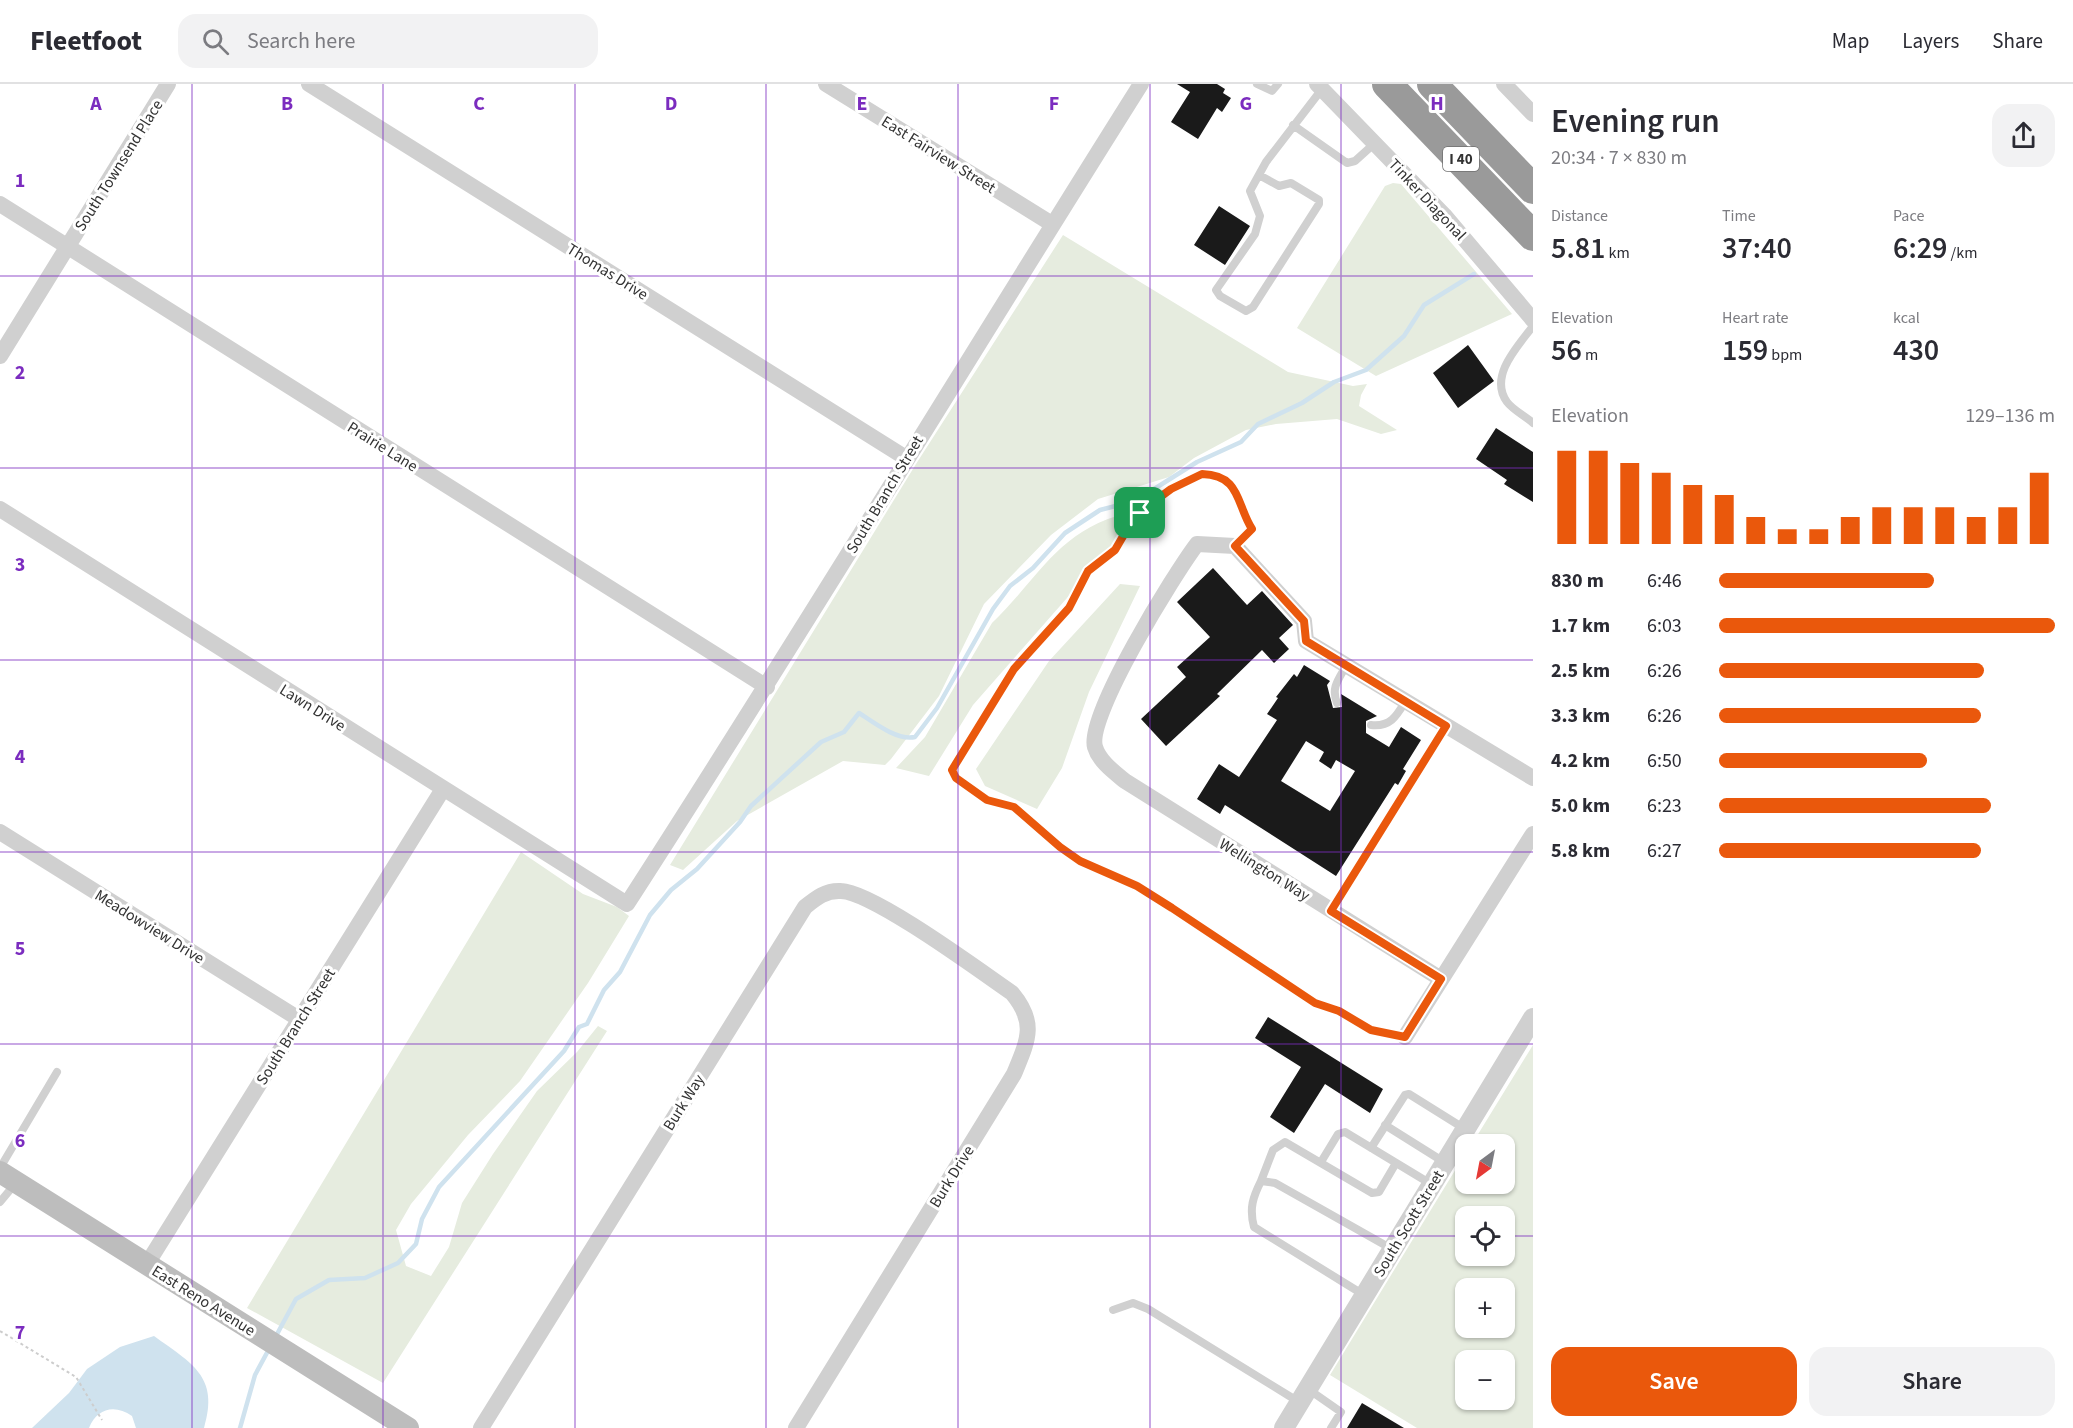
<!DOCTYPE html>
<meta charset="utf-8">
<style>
body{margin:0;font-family:"Source Sans 3",sans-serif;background:#f2f2f3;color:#2b2b33;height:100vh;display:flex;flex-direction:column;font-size:22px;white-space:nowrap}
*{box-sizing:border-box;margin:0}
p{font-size:20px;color:#7c7c81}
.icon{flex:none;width:33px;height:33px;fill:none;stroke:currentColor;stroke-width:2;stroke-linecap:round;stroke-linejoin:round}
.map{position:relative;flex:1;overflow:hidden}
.sheet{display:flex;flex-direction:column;background:#fff;width:540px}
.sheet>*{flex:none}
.needle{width:39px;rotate:212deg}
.tools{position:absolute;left:1455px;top:1050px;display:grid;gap:12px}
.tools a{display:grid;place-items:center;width:60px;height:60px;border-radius:12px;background:#fff;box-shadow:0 2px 4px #0004;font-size:30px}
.pin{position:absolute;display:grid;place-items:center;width:51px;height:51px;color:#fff;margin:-26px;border-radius:12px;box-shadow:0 3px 9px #0006}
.round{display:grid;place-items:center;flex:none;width:63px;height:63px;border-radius:18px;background:#f2f2f3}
.head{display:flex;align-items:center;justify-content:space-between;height:102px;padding:0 18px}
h1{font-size:33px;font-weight:600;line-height:45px}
.metrics{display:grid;grid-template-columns:repeat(3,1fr);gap:9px;height:102px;padding:6px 18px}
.metrics div{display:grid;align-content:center}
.metrics b{font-size:30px;font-weight:600}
.metrics small{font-size:16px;font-weight:400}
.metrics p{font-size:16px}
.chart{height:168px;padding:12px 18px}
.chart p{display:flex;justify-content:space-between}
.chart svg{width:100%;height:108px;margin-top:6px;stroke:#ea580c;stroke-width:6}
.action{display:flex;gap:12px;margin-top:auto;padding:12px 18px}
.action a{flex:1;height:69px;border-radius:18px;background:#ea580c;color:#fff;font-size:24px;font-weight:600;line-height:69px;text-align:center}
.action a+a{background:#f2f2f3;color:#2b2b33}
ul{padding:0 18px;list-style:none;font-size:20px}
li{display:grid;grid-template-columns:96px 72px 1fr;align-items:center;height:45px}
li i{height:15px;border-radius:8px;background:#ea580c}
header{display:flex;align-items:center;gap:36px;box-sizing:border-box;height:84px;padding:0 30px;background:#fff;border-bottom:2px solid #e1e1e2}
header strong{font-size:28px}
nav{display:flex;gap:33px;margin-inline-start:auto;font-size:21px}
.search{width:420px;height:54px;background:#f2f2f3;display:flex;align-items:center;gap:15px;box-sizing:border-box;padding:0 21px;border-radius:18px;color:#7c7c81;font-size:22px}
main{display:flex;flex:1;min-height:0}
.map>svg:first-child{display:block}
</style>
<header>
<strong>Fleetfoot</strong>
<div class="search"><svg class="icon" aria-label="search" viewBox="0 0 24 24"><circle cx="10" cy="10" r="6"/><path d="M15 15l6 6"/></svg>Search here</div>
<nav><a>Map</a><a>Layers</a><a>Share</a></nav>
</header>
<main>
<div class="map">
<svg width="1533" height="1344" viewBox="0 0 1533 1344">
<rect width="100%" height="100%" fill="#fff"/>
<!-- green -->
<path fill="#e6ecdf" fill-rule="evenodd" d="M1393,99L1401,100L1512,230L1376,292L1297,244L1385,102Z
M1063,151L1288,288L1353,302L1367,300L1361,311L1359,322L1397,346L1381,350L1337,335L1276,340L1246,346L1194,374L1169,393L1098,415L1051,451L984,520L939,612L891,675L885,681L843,677L737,737L683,786L670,781L916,380Z
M1127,429L1125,448L973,621L929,692L896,684L925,653L992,539C1040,493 1057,447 1127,429Z
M1120,500L1140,502L1089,608L1062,684L1037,725L985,702L976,685L1049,577Z
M521,768L583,810L617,823L629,832L588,899L520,997L468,1051L411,1120L396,1146L406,1182L431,1192L449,1163L462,1119L493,1070L537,1007L577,968L598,942L607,947L383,1299L247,1224Z
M1533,961V1344H1417L1330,1291L1465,1070L1466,1100H1504V1060H1472ZM1466,1132H1504V1172H1466ZM1466,1204H1504V1244H1466ZM1466,1276H1504V1316H1466Z"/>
<!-- water -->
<path fill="#cfe2ee" d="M154,1252C191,1279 220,1292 204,1344H136L132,1332C115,1320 97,1324 89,1344H32L69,1309L87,1285L120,1263Z"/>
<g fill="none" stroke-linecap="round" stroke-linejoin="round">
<!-- stream -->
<path stroke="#cfe2ee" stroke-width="4.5" d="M276,1252L296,1215L329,1196L365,1194L398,1179L416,1160L422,1135L439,1103L564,967L579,943L587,940L604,906L620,888L650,831L671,806L697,785L740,738L751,722L821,658L844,648L859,629C873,638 897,657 915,653L937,624L993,525L1010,502L1033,484L1065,449L1100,426L1135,417L1197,378L1241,358L1258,340L1302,319L1334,298L1366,286L1404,252L1424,221L1474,190
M240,1344L255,1291L269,1265"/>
</g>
<!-- building -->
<path fill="#1a1a1a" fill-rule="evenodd" d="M1177,0H1217L1225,5L1223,9L1231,14L1222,28L1217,24L1198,55L1171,38L1190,8Z
M1219,122L1250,142L1225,181L1194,161Z
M1468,261L1494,297L1458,324L1433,289Z
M1496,344L1533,368V418L1504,400L1507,396L1476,375Z
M1213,484L1247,521L1262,507L1293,541L1279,554L1289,565L1274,579L1262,566L1217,610L1220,612L1166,662L1141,635L1186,593L1177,583L1210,553L1177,518Z
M1304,581L1330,597L1327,601L1333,624L1342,623L1341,610L1377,632L1366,637V649L1389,663L1401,643L1421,656L1403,685L1406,687L1398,701L1395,699L1336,792L1225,721L1220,730L1197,715L1219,680L1239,693L1277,636L1267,630L1278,614L1276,613L1294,590L1297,593ZM1306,657L1324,668L1319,677L1331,685L1336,676L1355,687L1330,727L1281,697Z
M1268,933L1383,1005L1370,1029L1325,1000L1294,1049L1270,1033L1301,983L1255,954Z
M1362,1319L1404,1344H1347Z"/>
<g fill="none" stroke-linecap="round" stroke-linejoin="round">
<!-- path -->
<path stroke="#cdcdcd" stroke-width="2" stroke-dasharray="3 3" stroke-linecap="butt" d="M1245,452L1252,445L1242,420L1230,400L1217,390H1202L1188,396L1148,422L1129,442L1115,466L1088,487L1069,524L1014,585L953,686L956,694L987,716L1014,723L1060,763L1080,777L1137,802L1172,824L1315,919L1339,927L1371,946L1391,949
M0,1247L76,1293L102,1336"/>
<!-- service -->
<path stroke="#d0d0d0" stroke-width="8" d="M1257,0L1272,7L1278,0
M1293,41L1347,79L1355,77L1375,59
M1259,91L1279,102L1291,99L1319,116V120L1253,223L1246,227L1220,212L1216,206L1255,150L1260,132L1250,107L1266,78L1322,5
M1533,242C1519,261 1488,292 1507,318C1513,326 1525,332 1533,339
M1337,619C1331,604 1338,596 1346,582
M1371,641C1390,643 1396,633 1405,618
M1331,827L1446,642
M1385,1041L1444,1078
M1371,1064L1405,1011L1409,1010L1465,1045
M1321,1078L1338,1050L1345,1048L1431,1100
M0,1084L57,988
M1261,1097L1273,1066L1285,1058L1372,1109L1379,1108L1396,1079
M0,1118L15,1100
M1364,1211L1254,1143C1249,1124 1253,1113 1261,1097L1275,1099L1392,1165
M1113,1226L1133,1219L1148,1225L1299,1318
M1308,1305L1341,1328L1331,1344"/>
<!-- minor -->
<path stroke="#d0d0d0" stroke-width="16" d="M309,0L906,374
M826,0L1052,140
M1317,0L1444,131L1533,236
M1504,0L1533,30
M0,120L767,603
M0,272L168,0
M0,425L627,820C802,549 969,273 1141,0
M0,748L299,935
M1441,895L1125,697C1114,688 1099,677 1095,663C1086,632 1175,489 1197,460L1235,462L1304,537L1306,557L1533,694
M1405,953L1533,750
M147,1180L443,705
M481,1344L805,823C816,814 826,806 841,807C873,808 980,887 1012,909C1037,939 1028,956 1014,990L796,1344"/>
<!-- tertiary -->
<path stroke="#d0d0d0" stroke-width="20" d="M1284,1344L1533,934"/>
<!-- secondary -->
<path stroke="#bdbdbd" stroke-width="22" d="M0,1088L408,1344"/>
<!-- motorway -->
<path stroke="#9a9a9a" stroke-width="30" d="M1387,0L1533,152
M1432,0L1533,105"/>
</g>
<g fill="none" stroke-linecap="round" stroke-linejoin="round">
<!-- route casing -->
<g stroke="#fff" stroke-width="12">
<path id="route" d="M1202,390C1241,391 1236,420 1252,445L1235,462L1304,537L1306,557L1446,642L1331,827L1441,895L1405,953L1371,946L1339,927L1315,919L1172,824L1137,802L1080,777L1060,763L1014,723L987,716L956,694L952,686L1014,585L1069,524L1088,487L1115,466L1129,442L1148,422L1171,405Z"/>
</g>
<!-- route -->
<use href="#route" stroke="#ea580c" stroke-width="8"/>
</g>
<!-- grid -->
<path fill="none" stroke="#7b2cbf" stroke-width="1.5" stroke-opacity="0.55" d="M192,0V1344M383,0V1344M575,0V1344M766,0V1344M958,0V1344M1150,0V1344M1341,0V1344M0,192H1533M0,384H1533M0,576H1533M0,768H1533M0,960H1533M0,1152H1466M1504,1152H1533"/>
<g text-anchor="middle" stroke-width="6" stroke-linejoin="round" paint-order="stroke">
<!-- shield labels -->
<rect fill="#fff" stroke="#707070" stroke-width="1.5" x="1443" y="63" width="36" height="24" rx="4.5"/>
<g font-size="15" font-weight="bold" fill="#333">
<text x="1461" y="80">I 40</text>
</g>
<!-- street labels -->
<g font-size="16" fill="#333" stroke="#fff">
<text transform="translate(939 70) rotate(32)" y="6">East Fairview Street</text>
<text transform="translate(118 81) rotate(-58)" y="6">South Townsend Place</text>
<text transform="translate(1428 115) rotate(47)" y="6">Tinker Diagonal</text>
<text transform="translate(608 187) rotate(32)" y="6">Thomas Drive</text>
<text transform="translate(383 362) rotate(32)" y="6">Prairie Lane</text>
<text transform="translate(884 410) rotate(-59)" y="6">South Branch Street</text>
<text transform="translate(313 623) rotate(32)" y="6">Lawn Drive</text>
<text transform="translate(1265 785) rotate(32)" y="6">Wellington Way</text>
<text transform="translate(150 842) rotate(32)" y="6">Meadowview Drive</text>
<text transform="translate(295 942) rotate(-58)" y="6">South Branch Street</text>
<text transform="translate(683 1018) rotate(-58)" y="6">Burk Way</text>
<text transform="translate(951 1092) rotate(-58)" y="6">Burk Drive</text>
<text transform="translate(1408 1139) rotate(-59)" y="6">South Scott Street</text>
<text transform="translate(204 1216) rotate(32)" y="6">East Reno Avenue</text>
</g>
</g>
<g font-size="20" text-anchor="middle" font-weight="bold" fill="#7b2cbf" stroke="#fff" stroke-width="6" stroke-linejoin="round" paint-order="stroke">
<text x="96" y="26">A</text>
<text x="287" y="26">B</text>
<text x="479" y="26">C</text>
<text x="671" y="26">D</text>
<text x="862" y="26">E</text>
<text x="1054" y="26">F</text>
<text x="1246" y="26">G</text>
<text x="1437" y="26">H</text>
<text x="20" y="103">1</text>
<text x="20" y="295">2</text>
<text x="20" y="487">3</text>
<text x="20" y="679">4</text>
<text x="20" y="871">5</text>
<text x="20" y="1063">6</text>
<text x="20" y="1255">7</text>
</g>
</svg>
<div class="tools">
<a><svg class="needle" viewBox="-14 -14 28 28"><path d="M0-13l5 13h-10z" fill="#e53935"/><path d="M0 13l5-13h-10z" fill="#7c7c81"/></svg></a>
<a><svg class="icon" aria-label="locate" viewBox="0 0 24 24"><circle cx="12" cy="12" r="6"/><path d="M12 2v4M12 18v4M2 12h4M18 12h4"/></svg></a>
<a>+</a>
<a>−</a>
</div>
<div class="pin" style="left:1140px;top:429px;background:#1e9e55"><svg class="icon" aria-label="arrive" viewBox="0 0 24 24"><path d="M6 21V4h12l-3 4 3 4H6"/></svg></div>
</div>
<section class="sheet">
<div class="head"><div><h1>Evening run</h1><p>20:34 · 7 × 830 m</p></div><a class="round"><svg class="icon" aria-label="share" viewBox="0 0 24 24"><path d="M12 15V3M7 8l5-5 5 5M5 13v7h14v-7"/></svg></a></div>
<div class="metrics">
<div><p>Distance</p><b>5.81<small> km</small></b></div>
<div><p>Time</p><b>37:40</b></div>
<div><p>Pace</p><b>6:29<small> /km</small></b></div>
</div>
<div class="metrics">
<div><p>Elevation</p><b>56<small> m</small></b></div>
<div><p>Heart rate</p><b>159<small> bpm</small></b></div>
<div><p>kcal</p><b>430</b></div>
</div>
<div class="chart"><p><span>Elevation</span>129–136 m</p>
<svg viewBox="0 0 160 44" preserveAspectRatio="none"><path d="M5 44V6M15 44V6M25 44V11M35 44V15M45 44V20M55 44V24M65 44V33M75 44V38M85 44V38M95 44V33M105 44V29M115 44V29M125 44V29M135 44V33M145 44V29M155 44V15"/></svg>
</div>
<ul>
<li><b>830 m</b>6:46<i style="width:64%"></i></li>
<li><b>1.7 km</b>6:03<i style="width:100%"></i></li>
<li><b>2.5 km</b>6:26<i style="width:79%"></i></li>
<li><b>3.3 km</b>6:26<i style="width:78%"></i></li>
<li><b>4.2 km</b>6:50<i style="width:62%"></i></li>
<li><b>5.0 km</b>6:23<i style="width:81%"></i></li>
<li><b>5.8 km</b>6:27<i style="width:78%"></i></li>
</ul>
<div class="action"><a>Save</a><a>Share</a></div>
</section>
</main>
